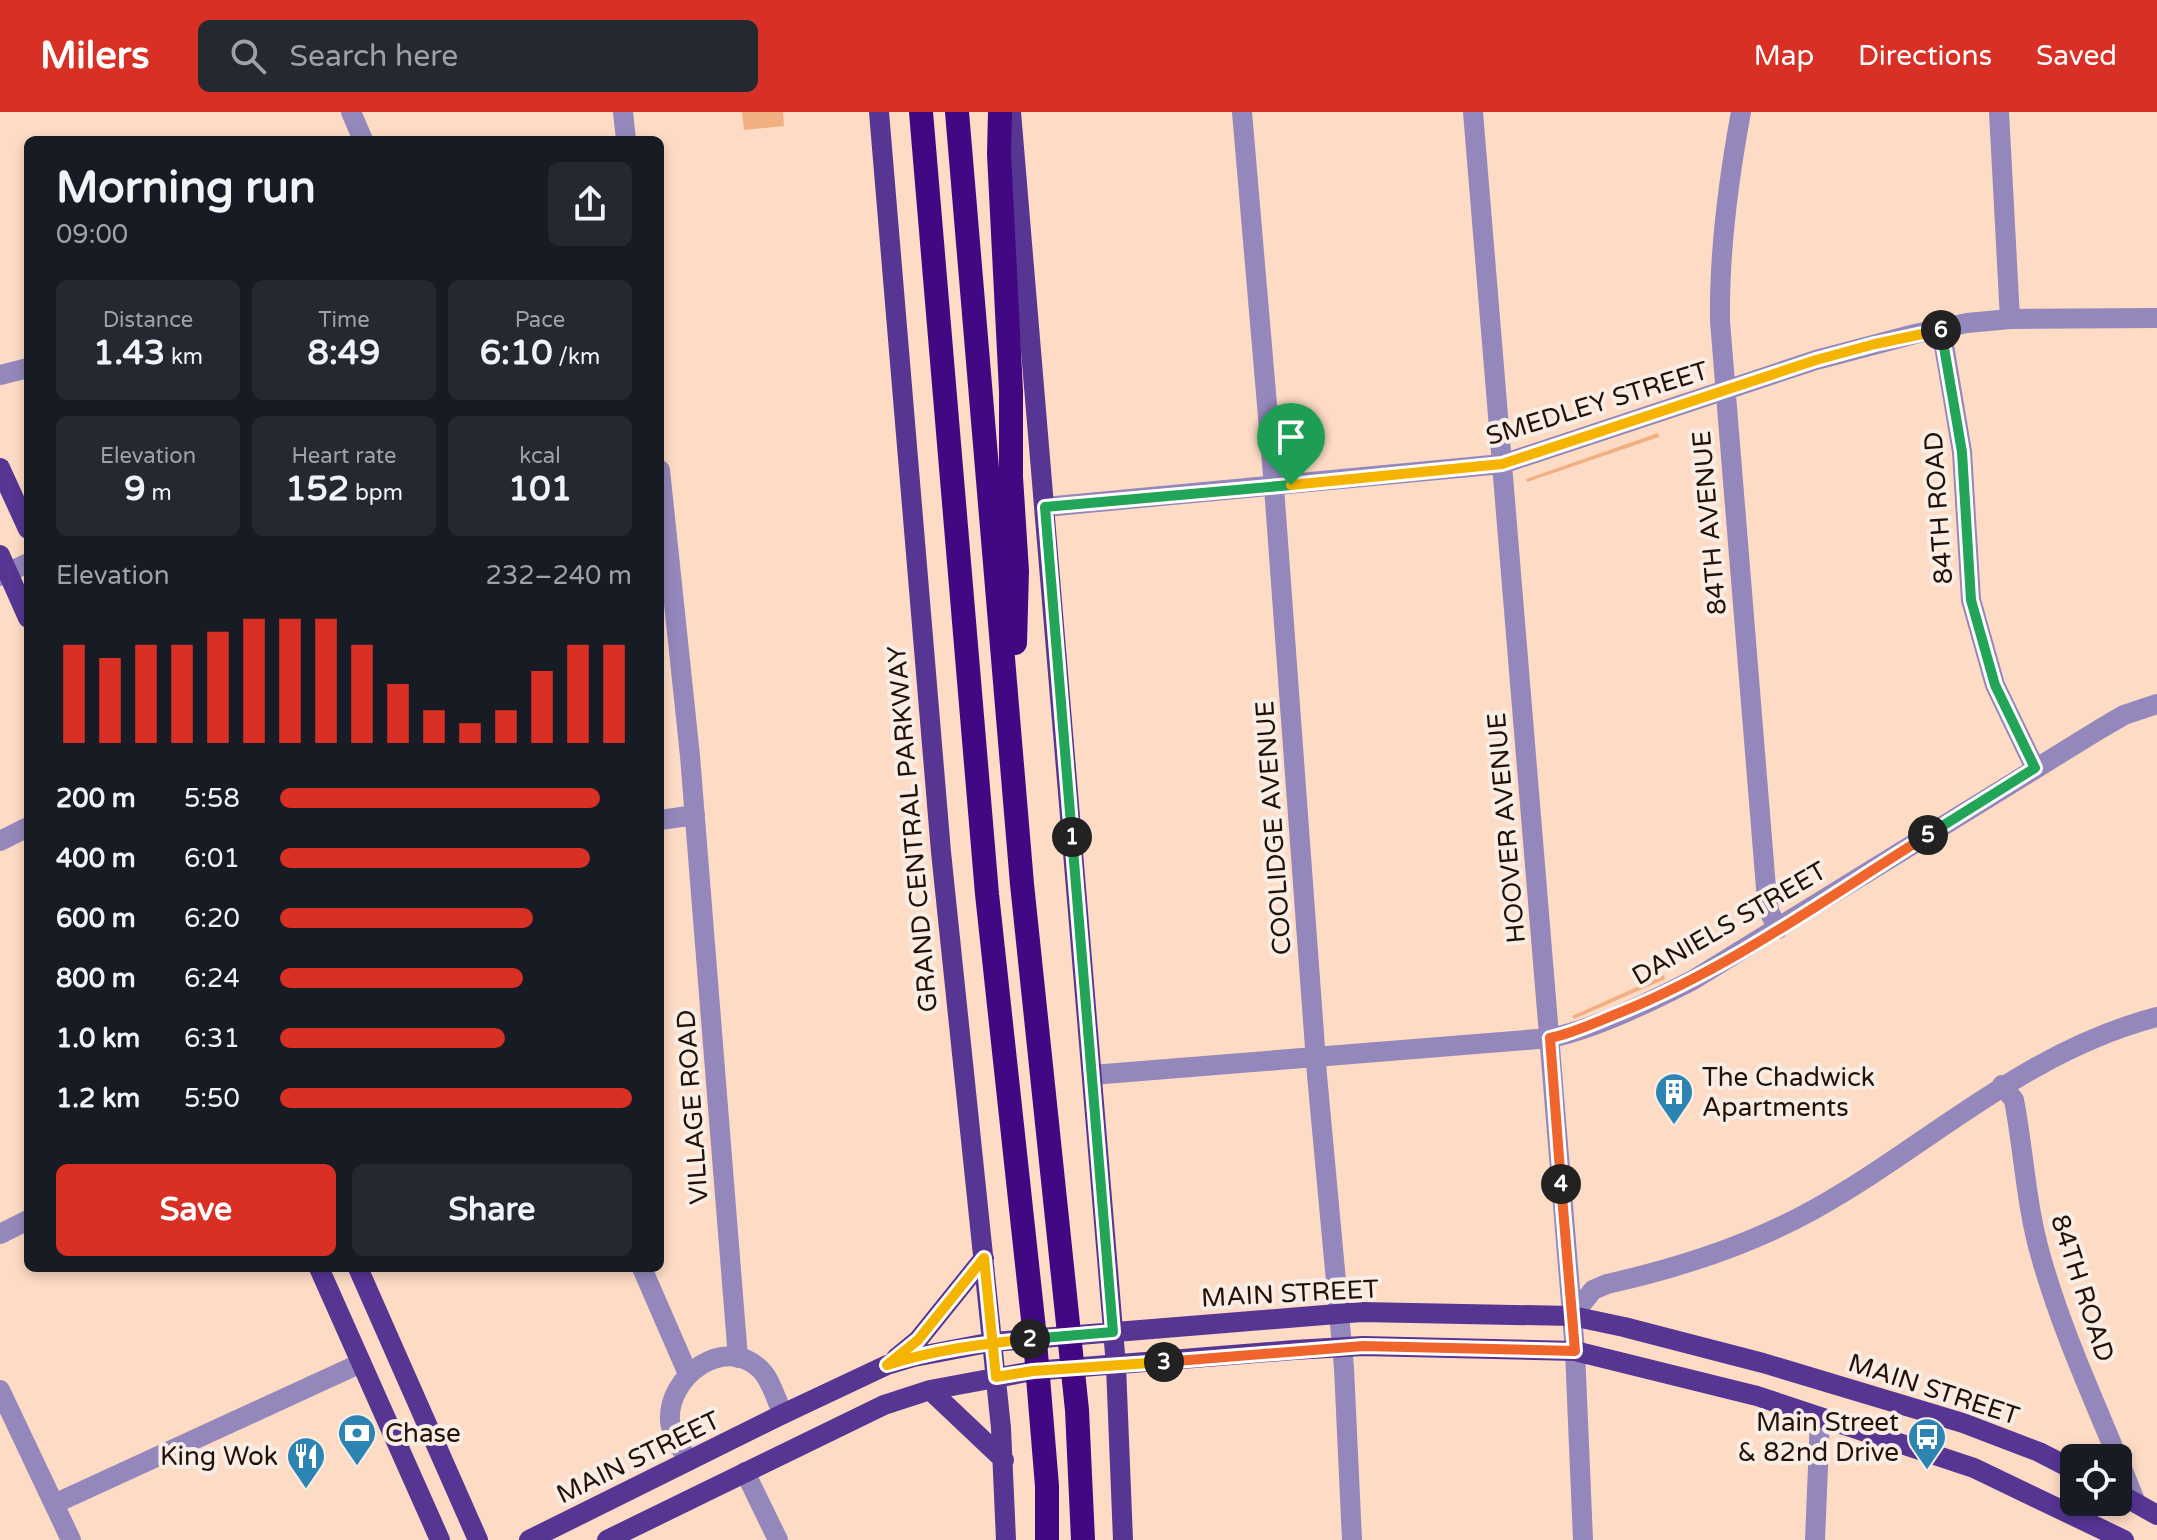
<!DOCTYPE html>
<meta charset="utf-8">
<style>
body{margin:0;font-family:"Varela Round",sans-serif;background:#242831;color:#f1f3f6;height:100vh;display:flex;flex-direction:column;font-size:30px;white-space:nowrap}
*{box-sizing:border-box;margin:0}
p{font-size:26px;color:#9ea1a6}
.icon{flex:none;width:44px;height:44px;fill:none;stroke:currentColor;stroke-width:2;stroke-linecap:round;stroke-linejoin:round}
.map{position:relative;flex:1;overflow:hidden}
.drawer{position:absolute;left:24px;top:24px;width:640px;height:1136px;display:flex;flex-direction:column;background:#171b24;border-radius:12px;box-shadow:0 4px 12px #0003}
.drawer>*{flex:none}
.buttons{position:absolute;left:2060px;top:1332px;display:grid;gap:16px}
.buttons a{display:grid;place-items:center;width:72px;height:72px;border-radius:12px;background:#171b24;box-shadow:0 4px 12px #0003;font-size:40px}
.pin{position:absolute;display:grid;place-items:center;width:68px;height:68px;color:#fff;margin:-82px -34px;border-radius:50% 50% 50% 0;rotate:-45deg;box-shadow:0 0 8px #0007}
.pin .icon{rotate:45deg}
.km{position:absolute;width:40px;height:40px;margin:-20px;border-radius:50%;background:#222;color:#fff;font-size:22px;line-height:40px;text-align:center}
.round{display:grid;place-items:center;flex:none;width:84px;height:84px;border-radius:12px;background:#242831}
.head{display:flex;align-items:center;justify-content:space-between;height:136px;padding:0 32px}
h1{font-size:44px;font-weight:700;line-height:60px}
.metrics{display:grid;grid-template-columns:repeat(3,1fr);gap:12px;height:136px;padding:8px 32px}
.metrics div{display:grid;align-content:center;border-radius:12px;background:#242831;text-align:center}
.metrics b{font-size:34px;font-weight:700}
.metrics small{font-size:22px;font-weight:400}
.metrics p{font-size:22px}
.chart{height:224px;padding:16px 32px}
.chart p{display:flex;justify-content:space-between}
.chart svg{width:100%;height:144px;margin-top:8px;stroke:#d93025;stroke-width:6}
.button{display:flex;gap:16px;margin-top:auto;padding:16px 32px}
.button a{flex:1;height:92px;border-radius:12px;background:#d93025;color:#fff;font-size:32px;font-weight:700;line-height:92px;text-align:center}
.button a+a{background:#242831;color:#f1f3f6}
ul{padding:0 32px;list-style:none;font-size:26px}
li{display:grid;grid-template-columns:128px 96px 1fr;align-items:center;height:60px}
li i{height:20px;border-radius:10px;background:#d93025}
header{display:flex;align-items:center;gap:48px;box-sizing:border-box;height:112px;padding:0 40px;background:#d93025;color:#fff}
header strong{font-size:38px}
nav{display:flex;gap:44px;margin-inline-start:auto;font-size:28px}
.search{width:560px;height:72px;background:#242831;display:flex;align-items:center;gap:20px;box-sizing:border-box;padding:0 28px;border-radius:12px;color:#9ea1a6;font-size:30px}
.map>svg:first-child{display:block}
</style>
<header>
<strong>Milers</strong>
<div class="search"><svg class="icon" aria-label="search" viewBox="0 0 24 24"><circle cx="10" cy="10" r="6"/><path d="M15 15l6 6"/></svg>Search here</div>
<nav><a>Map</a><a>Directions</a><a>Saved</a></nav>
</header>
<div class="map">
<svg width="2157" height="1428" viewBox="0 0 2157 1428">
<rect width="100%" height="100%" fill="#fddbc5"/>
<!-- green -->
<path fill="#f2b082" d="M742,0H783L784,14L744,18Z
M1658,321L1659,325L1527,370L1526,367Z
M1664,863L1665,867L1574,907L1572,904Z"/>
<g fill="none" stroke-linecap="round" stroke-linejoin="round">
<!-- minor -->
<path stroke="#9487bb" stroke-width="20" d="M351,0L363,28
M623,0L626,28
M1242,0L1274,375L1317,963L1344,1256L1352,1428
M1473,0L1575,1239L1583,1428
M1741,0C1728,70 1719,138 1720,209L1766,776L1769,799L1778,817
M1999,0L2010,207
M1941,216L1962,340L1971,488L1995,573L2035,656
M0,263L28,256
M660,358L690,644L738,1246
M1045,395L1502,352L1816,248L1915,222L1967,211L2010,207L2157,206
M0,464L28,451
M660,708L695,703
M0,729L28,715
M1092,963L1550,926C1595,917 1652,889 1693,868L2100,617L2124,603L2157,592
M2002,973L2014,988C2024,1040 2026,1094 2041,1145C2065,1230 2104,1309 2136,1391
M0,1122L28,1108
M642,1156L688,1262
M1572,1204L1593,1178L1607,1172C1679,1156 1748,1134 1813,1098C1930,1033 2023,940 2157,905
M0,1278L71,1428
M688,1349C682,1337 671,1322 670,1309C667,1265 724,1222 760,1257C771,1267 776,1288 783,1302
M745,1360L778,1428
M54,1392L361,1251
M1815,1428L1820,1306"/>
<!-- major -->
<path stroke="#563593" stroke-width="20" d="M879,0L941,740L1001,1316L1006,1428
M1011,0L1116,1254L1123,1428
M0,356L28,417
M0,443L28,506
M319,1156L440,1428
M358,1156L478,1428
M896,1246L918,1228L984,1146
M930,1278L1004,1348
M2118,1381L2157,1403
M529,1428L783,1302L887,1253L914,1245L993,1230L1361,1200L1572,1204L1624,1215L1763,1251L1963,1311L2039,1340L2074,1358
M607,1428L884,1293L930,1278L1033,1259L1294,1238L1363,1234L1575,1239L1757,1284L1974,1356L2124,1428"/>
<!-- highway -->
<path stroke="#420883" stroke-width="24" d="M921,0L987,782L1034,1217L1047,1374V1428
M957,0L1022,772L1077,1298L1083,1428
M1000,0L999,42L1011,279V365L1017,459L1015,531"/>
</g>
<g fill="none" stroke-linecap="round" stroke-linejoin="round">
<!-- split-1 casing -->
<g stroke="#fff" stroke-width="16">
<path id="split-1" d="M1072,725L1045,395L1291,373"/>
</g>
<!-- split-2 casing -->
<g stroke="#fff" stroke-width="16">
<path id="split-2" d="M1030,1227L1113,1220L1072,725"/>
</g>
<!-- split-3 casing -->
<g stroke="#fff" stroke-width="16">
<path id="split-3" d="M1030,1227C981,1232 934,1238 887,1253L918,1228L984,1146C988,1186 992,1225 996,1265L1033,1259L1164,1250"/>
</g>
<!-- split-4 casing -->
<g stroke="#fff" stroke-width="16">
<path id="split-4" d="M1164,1250L1363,1234L1575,1239L1561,1072"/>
</g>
<!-- split-5 casing -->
<g stroke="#fff" stroke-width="16">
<path id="split-5" d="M1561,1072L1550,926C1574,921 1596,910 1619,901C1729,857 1828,785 1928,723"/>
</g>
<!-- split-6 casing -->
<g stroke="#fff" stroke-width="16">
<path id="split-6" d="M1928,723L2035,656L1995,573L1971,488L1962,340L1941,218"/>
</g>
<!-- split-7 casing -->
<g stroke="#fff" stroke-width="16">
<path id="split-7" d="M1291,373L1502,352L1816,248L1875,232L1941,218"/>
</g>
<!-- split-1 -->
<use href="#split-1" stroke="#22a559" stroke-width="10"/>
<!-- split-2 -->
<use href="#split-2" stroke="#22a559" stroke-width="10"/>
<!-- split-3 -->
<use href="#split-3" stroke="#f5b400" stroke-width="10"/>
<!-- split-4 -->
<use href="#split-4" stroke="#f0652b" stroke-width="10"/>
<!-- split-5 -->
<use href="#split-5" stroke="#f0652b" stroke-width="10"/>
<!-- split-6 -->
<use href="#split-6" stroke="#22a559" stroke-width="10"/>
<!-- split-7 -->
<use href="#split-7" stroke="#f5b400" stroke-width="10"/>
</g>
<!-- icons -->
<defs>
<g id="building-pin" transform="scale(2)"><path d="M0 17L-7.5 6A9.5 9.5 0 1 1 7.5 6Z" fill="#2b84b2" stroke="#f9eee6"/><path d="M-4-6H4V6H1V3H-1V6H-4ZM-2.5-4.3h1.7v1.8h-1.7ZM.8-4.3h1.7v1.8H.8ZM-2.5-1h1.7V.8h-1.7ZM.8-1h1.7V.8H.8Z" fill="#fff"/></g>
<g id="bank-pin" transform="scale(2)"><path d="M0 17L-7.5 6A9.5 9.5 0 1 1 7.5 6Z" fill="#2b84b2" stroke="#f9eee6"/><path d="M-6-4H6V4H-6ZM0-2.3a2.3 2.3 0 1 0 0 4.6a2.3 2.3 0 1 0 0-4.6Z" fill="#fff"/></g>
<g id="bus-pin" transform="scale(2)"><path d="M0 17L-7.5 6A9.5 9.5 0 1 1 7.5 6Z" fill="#2b84b2" stroke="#f9eee6"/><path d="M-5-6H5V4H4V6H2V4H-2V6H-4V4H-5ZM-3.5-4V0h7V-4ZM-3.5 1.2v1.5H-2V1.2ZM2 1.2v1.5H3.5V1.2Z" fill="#fff"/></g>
<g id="restaurant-pin" transform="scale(2)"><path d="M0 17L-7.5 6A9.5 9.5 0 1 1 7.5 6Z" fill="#2b84b2" stroke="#f9eee6"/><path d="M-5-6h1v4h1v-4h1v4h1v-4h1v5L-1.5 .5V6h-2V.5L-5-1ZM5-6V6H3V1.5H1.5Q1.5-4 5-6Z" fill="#fff"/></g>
</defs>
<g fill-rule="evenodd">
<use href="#building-pin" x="1674" y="980"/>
<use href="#bank-pin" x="357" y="1321"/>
<use href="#bus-pin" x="1927" y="1325"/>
<use href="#restaurant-pin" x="306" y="1344"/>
</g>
<g text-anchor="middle" stroke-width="8" stroke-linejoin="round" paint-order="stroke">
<!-- street labels -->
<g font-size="26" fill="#241104" stroke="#f9eee6">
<text transform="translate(1597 291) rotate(-17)" y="9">SMEDLEY STREET</text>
<text transform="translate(1938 396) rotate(-94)" y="9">84TH ROAD</text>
<text transform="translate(1709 411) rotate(-95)" y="9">84TH AVENUE</text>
<text transform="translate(1273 716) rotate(-94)" y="9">COOLIDGE AVENUE</text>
<text transform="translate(1506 716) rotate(-95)" y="9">HOOVER AVENUE</text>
<text transform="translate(912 717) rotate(-95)" y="9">GRAND CENTRAL PARKWAY</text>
<text transform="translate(1729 811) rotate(-30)" y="9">DANIELS STREET</text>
<text transform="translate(692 995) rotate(-94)" y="9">VILLAGE ROAD</text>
<text transform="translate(2083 1176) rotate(72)" y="9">84TH ROAD</text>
<text transform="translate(1290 1181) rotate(-3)" y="9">MAIN STREET</text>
<text transform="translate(1934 1277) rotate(18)" y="9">MAIN STREET</text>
<text transform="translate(638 1345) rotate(-26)" y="9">MAIN STREET</text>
</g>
<!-- poi labels -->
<g font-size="26" fill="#241104" stroke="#f9eee6" text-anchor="start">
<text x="1702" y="974">The Chadwick<tspan x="1702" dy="30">Apartments</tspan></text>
<text x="1899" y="1319" text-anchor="end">Main Street<tspan x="1899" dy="30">&amp; 82nd Drive</tspan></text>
<text x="385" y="1330">Chase</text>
<text x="278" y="1353" text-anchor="end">King Wok</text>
</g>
</g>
</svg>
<div class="buttons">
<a><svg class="icon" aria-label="locate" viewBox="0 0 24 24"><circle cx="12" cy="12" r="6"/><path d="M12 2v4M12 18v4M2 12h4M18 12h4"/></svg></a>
</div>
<div class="pin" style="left:1291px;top:373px;background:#1e9e55"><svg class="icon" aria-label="arrive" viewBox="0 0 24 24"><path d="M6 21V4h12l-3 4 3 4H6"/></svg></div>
<b class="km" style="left:1072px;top:725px">1</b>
<b class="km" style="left:1030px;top:1227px">2</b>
<b class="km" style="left:1164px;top:1250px">3</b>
<b class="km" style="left:1561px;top:1072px">4</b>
<b class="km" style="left:1928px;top:723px">5</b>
<b class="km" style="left:1941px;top:218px">6</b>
<section class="drawer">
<div class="head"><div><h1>Morning run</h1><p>09:00</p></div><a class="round"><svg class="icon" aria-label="share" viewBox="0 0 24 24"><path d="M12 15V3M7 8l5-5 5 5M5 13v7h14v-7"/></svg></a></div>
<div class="metrics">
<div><p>Distance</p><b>1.43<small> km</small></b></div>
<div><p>Time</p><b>8:49</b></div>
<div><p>Pace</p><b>6:10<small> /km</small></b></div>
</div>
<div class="metrics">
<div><p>Elevation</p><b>9<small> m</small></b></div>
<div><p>Heart rate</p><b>152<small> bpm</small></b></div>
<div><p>kcal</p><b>101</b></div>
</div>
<div class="chart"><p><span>Elevation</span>232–240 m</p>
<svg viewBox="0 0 160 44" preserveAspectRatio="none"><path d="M5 44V14M15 44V18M25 44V14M35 44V14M45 44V10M55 44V6M65 44V6M75 44V6M85 44V14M95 44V26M105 44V34M115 44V38M125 44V34M135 44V22M145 44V14M155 44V14"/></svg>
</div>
<ul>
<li><b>200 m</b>5:58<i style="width:91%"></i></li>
<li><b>400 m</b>6:01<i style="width:88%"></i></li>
<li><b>600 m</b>6:20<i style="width:72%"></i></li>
<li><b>800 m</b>6:24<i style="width:69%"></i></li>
<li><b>1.0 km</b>6:31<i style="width:64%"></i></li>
<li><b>1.2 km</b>5:50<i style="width:100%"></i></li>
</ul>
<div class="button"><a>Save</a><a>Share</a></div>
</section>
</div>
